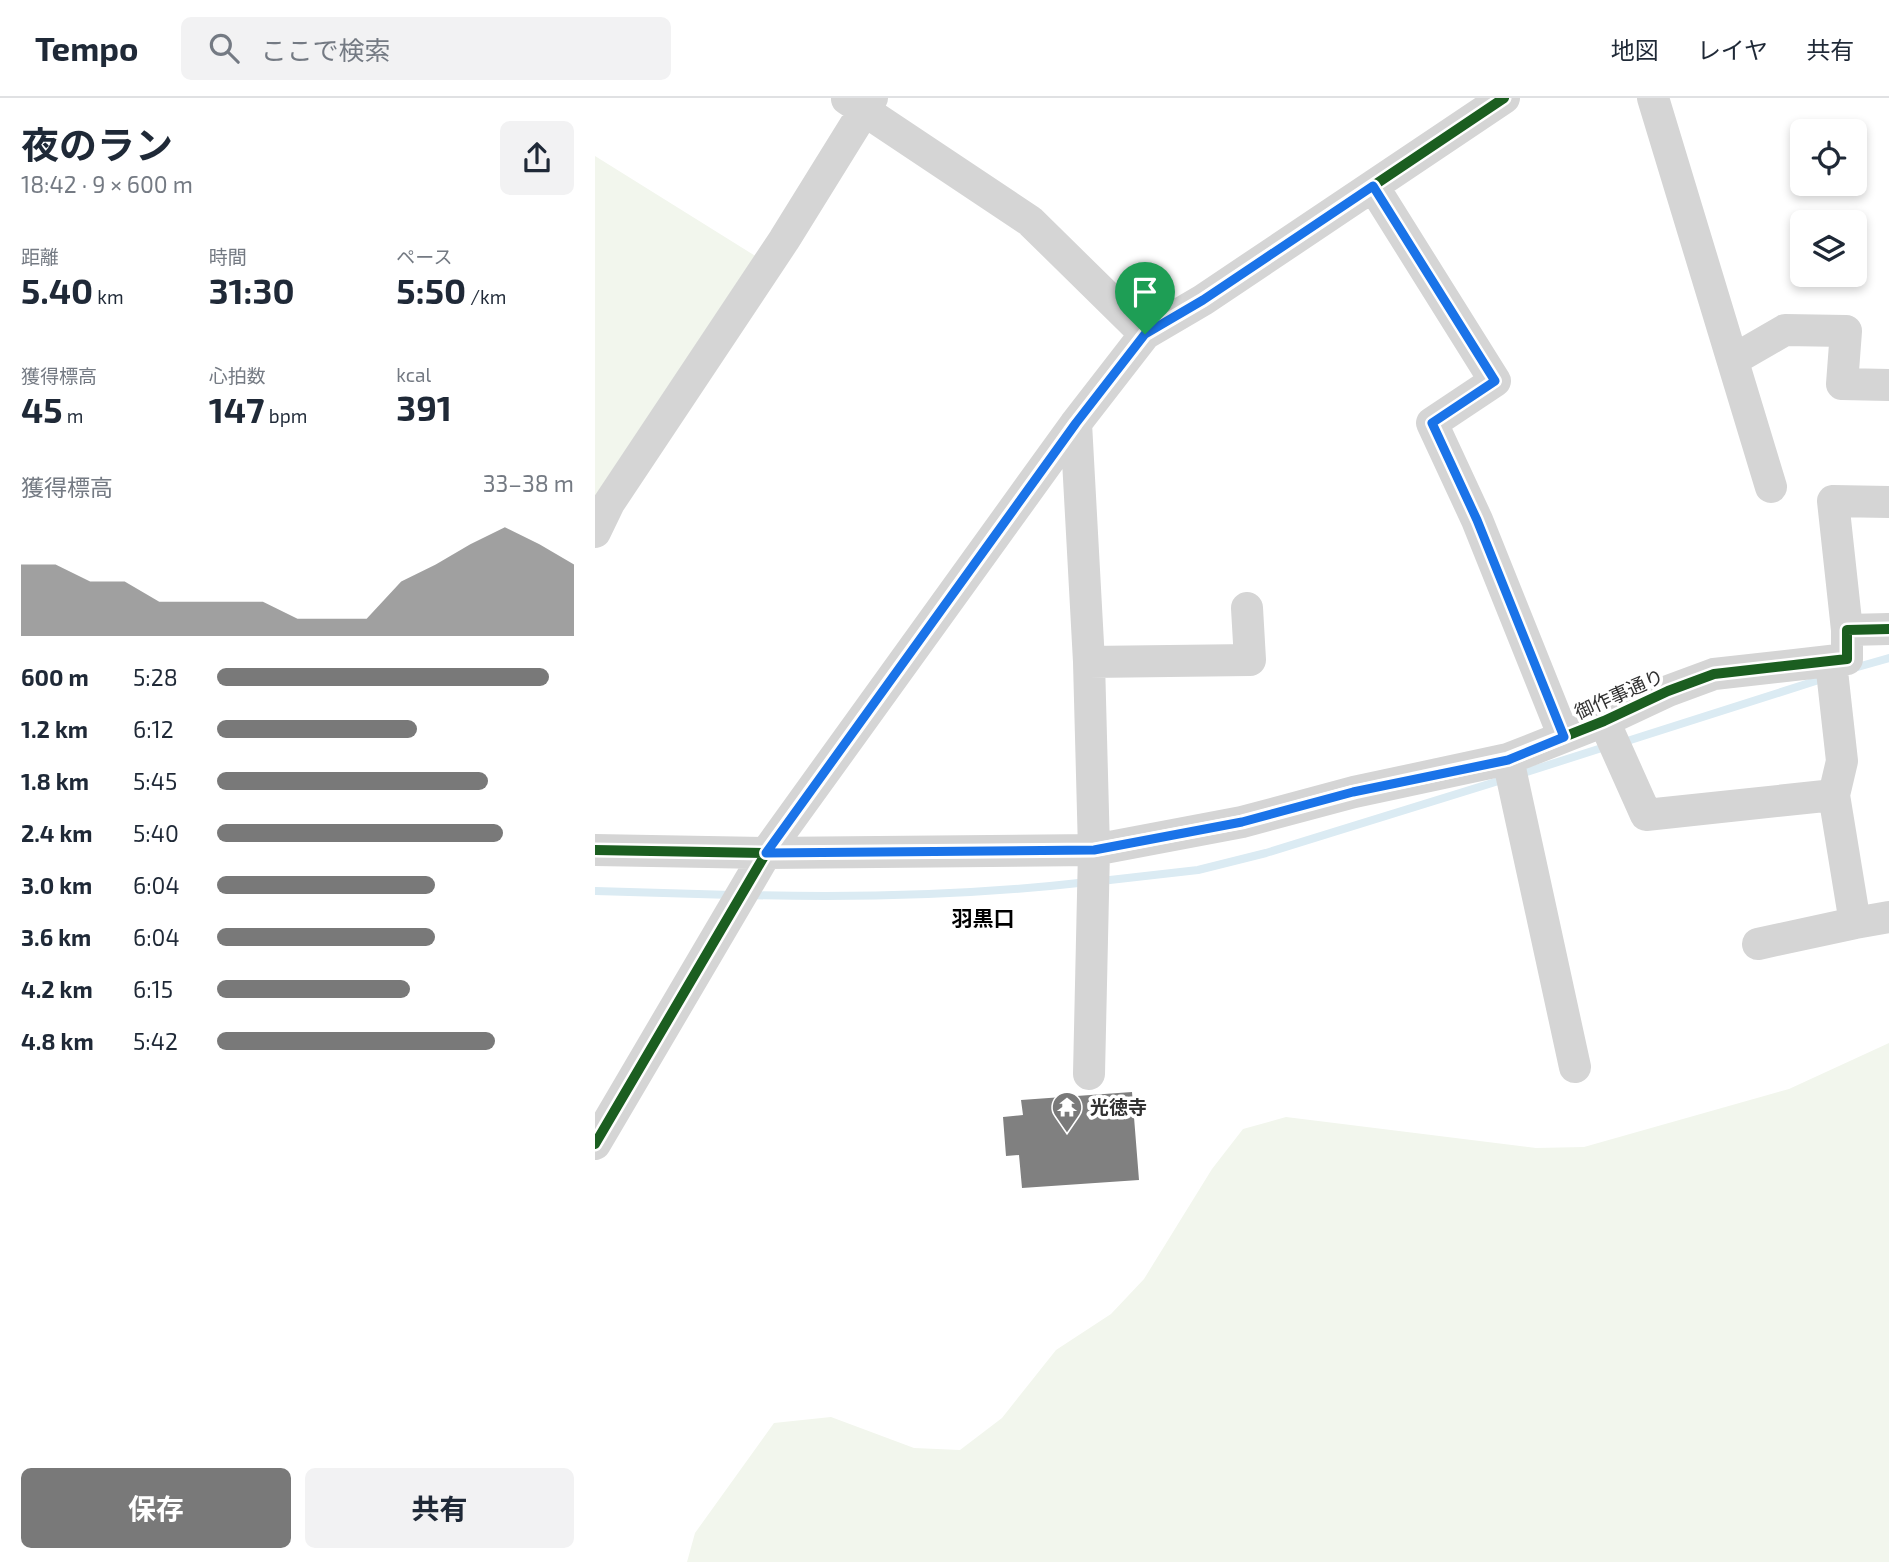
<!DOCTYPE html>
<html lang="ja">
<meta charset="utf-8">
<style>
body{margin:0;font-family:"Exo 2","Noto Sans JP",sans-serif;background:#f2f2f3;color:#1f2937;height:100vh;display:flex;flex-direction:column;font-size:26px;white-space:nowrap}
*{box-sizing:border-box;margin:0}
p{font-size:23px;color:#747a83}
.icon{flex:none;width:38px;height:38px;fill:none;stroke:currentColor;stroke-width:2;stroke-linecap:round;stroke-linejoin:round}
.map{position:relative;flex:1;overflow:hidden}
.panel{display:flex;flex-direction:column;background:#fff;width:595px}
.panel>*{flex:none}
.buttons{position:absolute;left:1195px;top:21px;display:grid;gap:14px}
.buttons a{display:grid;place-items:center;width:77px;height:77px;border-radius:10px;background:#fff;box-shadow:0 4px 10px #0003;font-size:35px}
.pin{position:absolute;display:grid;place-items:center;width:60px;height:60px;color:#fff;margin:-72px -30px;border-radius:50% 50% 50% 0;rotate:-45deg;box-shadow:0 0 7px #0007}
.pin .icon{rotate:45deg}
.round{display:grid;place-items:center;flex:none;width:74px;height:74px;border-radius:10px;background:#f2f2f3}
.headline{display:flex;align-items:center;justify-content:space-between;height:119px;padding:0 21px}
h1{font-size:38px;font-weight:700;line-height:52px}
.figures{display:grid;grid-template-columns:repeat(3,1fr);gap:10px;height:119px;padding:7px 21px}
.figures div{display:grid;align-content:center}
.figures b{font-size:35px;font-weight:700}
.figures small{font-size:19px;font-weight:400}
.figures p{font-size:19px}
.chart{height:196px;padding:14px 21px}
.chart p{display:flex;justify-content:space-between}
.chart svg{width:100%;height:126px;margin-top:7px;fill:#797979;opacity:.7}
.action{display:flex;gap:14px;margin-top:auto;padding:14px 21px}
.action a{flex:1;height:80px;border-radius:10px;background:#797979;color:#fff;font-size:28px;font-weight:700;line-height:80px;text-align:center}
.action a+a{background:#f2f2f3;color:#1f2937}
ul{padding:0 21px;list-style:none;font-size:23px}
li{display:grid;grid-template-columns:112px 84px 1fr;align-items:center;height:52px}
li i{height:18px;border-radius:9px;background:#797979}
header{display:flex;align-items:center;gap:42px;box-sizing:border-box;height:98px;padding:0 35px;background:#fff;border-bottom:2px solid #e0e1e3}
header strong{font-size:33px}
nav{display:flex;gap:38px;margin-inline-start:auto;font-size:24px}
.search{width:490px;height:63px;background:#f2f2f3;display:flex;align-items:center;gap:18px;box-sizing:border-box;padding:0 24px;border-radius:10px;color:#747a83;font-size:26px}
main{display:flex;flex:1;min-height:0}
.map>svg:first-child{display:block}
</style>
<header>
<strong>Tempo</strong>
<div class="search"><svg class="icon" aria-label="search" viewBox="0 0 24 24"><circle cx="10" cy="10" r="6"/><path d="M15 15l6 6"/></svg>ここで検索</div>
<nav><a>地図</a><a>レイヤ</a><a>共有</a></nav>
</header>
<main>
<section class="panel">
<div class="headline"><div><h1>夜のラン</h1><p>18:42 · 9 × 600 m</p></div><a class="round"><svg class="icon" aria-label="share" viewBox="0 0 24 24"><path d="M12 15V3M7 8l5-5 5 5M5 13v7h14v-7"/></svg></a></div>
<div class="figures">
<div><p>距離</p><b>5.40<small> km</small></b></div>
<div><p>時間</p><b>31:30</b></div>
<div><p>ペース</p><b>5:50<small> /km</small></b></div>
</div>
<div class="figures">
<div><p>獲得標高</p><b>45<small> m</small></b></div>
<div><p>心拍数</p><b>147<small> bpm</small></b></div>
<div><p>kcal</p><b>391</b></div>
</div>
<div class="chart"><p><span>獲得標高</span>33–38 m</p>
<svg viewBox="0 0 160 44" preserveAspectRatio="none"><path d="M0 44V19L10 19L20 25L30 25L40 32L50 32L60 32L70 32L80 38L90 38L100 38L110 25L120 19L130 12L140 6L150 12L160 19V44z"/></svg>
</div>
<ul>
<li><b>600 m</b>5:28<i style="width:93%"></i></li>
<li><b>1.2 km</b>6:12<i style="width:56%"></i></li>
<li><b>1.8 km</b>5:45<i style="width:76%"></i></li>
<li><b>2.4 km</b>5:40<i style="width:80%"></i></li>
<li><b>3.0 km</b>6:04<i style="width:61%"></i></li>
<li><b>3.6 km</b>6:04<i style="width:61%"></i></li>
<li><b>4.2 km</b>6:15<i style="width:54%"></i></li>
<li><b>4.8 km</b>5:42<i style="width:78%"></i></li>
</ul>
<div class="action"><a>保存</a><a>共有</a></div>
</section>
<div class="map">
<svg width="1294" height="1464" viewBox="0 0 1294 1464">
<rect width="100%" height="100%" fill="#fff"/>
<!-- green -->
<path fill="#f2f6ed" d="M0,58L162,159L44,345L0,450Z
M1294,945V1464H92L100,1435L179,1325L236,1319L319,1350L365,1352L407,1320L461,1252L516,1216L549,1181L617,1071L648,1031L691,1019L941,1050L989,1049L1194,991Z"/>
<g fill="none" stroke-linecap="round" stroke-linejoin="round">
<!-- stream -->
<path stroke="#dbebf3" stroke-width="8" d="M1259,570L1294,560
M1026,645L1230,580
M922,677L1013,648
M506,783L603,772L671,755L910,681
M0,793L137,797
M153,797C267,800 380,797 493,784"/>
</g>
<!-- building -->
<path fill="#808080" d="M537,994L544,1082L427,1090L424,1057L411,1058L408,1019L428,1017L426,1002Z"/>
<g fill="none" stroke-linecap="round" stroke-linejoin="round">
<!-- minor -->
<path stroke="#d5d5d5" stroke-width="32" d="M1058,0L1176,389
M252,1L435,123L550,236
M778,88L900,283L837,325L882,422L969,639
M1138,262L1190,232L1251,233L1247,286L1294,287
M481,325L494,564L499,752L494,976
M0,434L14,405L189,142L277,0
M1252,532L1238,403L1294,404
M494,564L655,562L652,510
M1236,564L1247,663L1239,697
M1009,623L1051,717L1239,697L1260,825L1294,819
M913,661L980,969
M0,752L171,755L499,752L647,724L759,694L913,661L1009,623L1073,593L1119,576L1252,561V532L1294,531
M1163,846L1260,825
M0,1046L171,755L481,325L550,236L608,202L909,0"/>
<!-- cycleway casing -->
<g stroke="#fff" stroke-width="15">
<path id="cycleway" d="M0,752L171,755L499,752L647,724L759,694L913,661L1009,623L1073,593L1119,576L1252,561V532L1294,531
M0,1046L171,755L481,325L550,236L608,202L909,0"/>
</g>
<!-- cycleway -->
<use href="#cycleway" stroke="#1b5e20" stroke-width="10"/>
</g>
<g fill="none" stroke-linecap="round" stroke-linejoin="round">
<!-- route casing -->
<g stroke="#fff" stroke-width="14">
<path id="route" d="M778,88L900,283L837,325L882,422L969,639L913,662L758,694L647,724L499,752L171,755L481,325L550,236L608,202Z"/>
</g>
<!-- route -->
<use href="#route" stroke="#1a73e8" stroke-width="9"/>
</g>
<!-- icons -->
<defs>
<g id="temple-pin" transform="scale(1.575)"><path d="M0 17L-7.5 6A9.5 9.5 0 1 1 7.5 6Z" fill="#797979" stroke="#fff"/><path d="M0-6L5-2H3V0L6.5 2.5H4V6H1.5V3h-3V6H-4V2.5H-6.5L-3 0V-2H-5Z" fill="#fff"/></g>
</defs>
<g fill-rule="evenodd">
<use href="#temple-pin" x="472" y="1009"/>
</g>
<g text-anchor="middle" stroke-width="7" stroke-linejoin="round" paint-order="stroke">
<!-- street labels -->
<g font-size="19" fill="#313131" stroke="#fff">
<text transform="translate(1024 596) rotate(-24)" y="7">御作事通り</text>
</g>
<!-- poi labels -->
<g font-size="19" font-weight="bold" fill="#313131" stroke="#fff" text-anchor="start">
<text x="495" y="1016">光徳寺</text>
</g>
<!-- neighbourhood labels -->
<g font-size="21" font-weight="bold" fill="#000" stroke="#fff">
<text x="388" y="828">羽黒口</text>
</g>
</g>
</svg>
<div class="buttons">
<a><svg class="icon" aria-label="locate" viewBox="0 0 24 24"><circle cx="12" cy="12" r="6"/><path d="M12 2v4M12 18v4M2 12h4M18 12h4"/></svg></a>
<a><svg class="icon" aria-label="layers" viewBox="0 0 24 24"><path d="M12 4l9 5-9 5-9-5zM3 14l9 5 9-5"/></svg></a>
</div>
<div class="pin" style="left:550px;top:236px;background:#1e9e55"><svg class="icon" aria-label="arrive" viewBox="0 0 24 24"><path d="M6 21V4h12l-3 4 3 4H6"/></svg></div>
</div>
</main>
